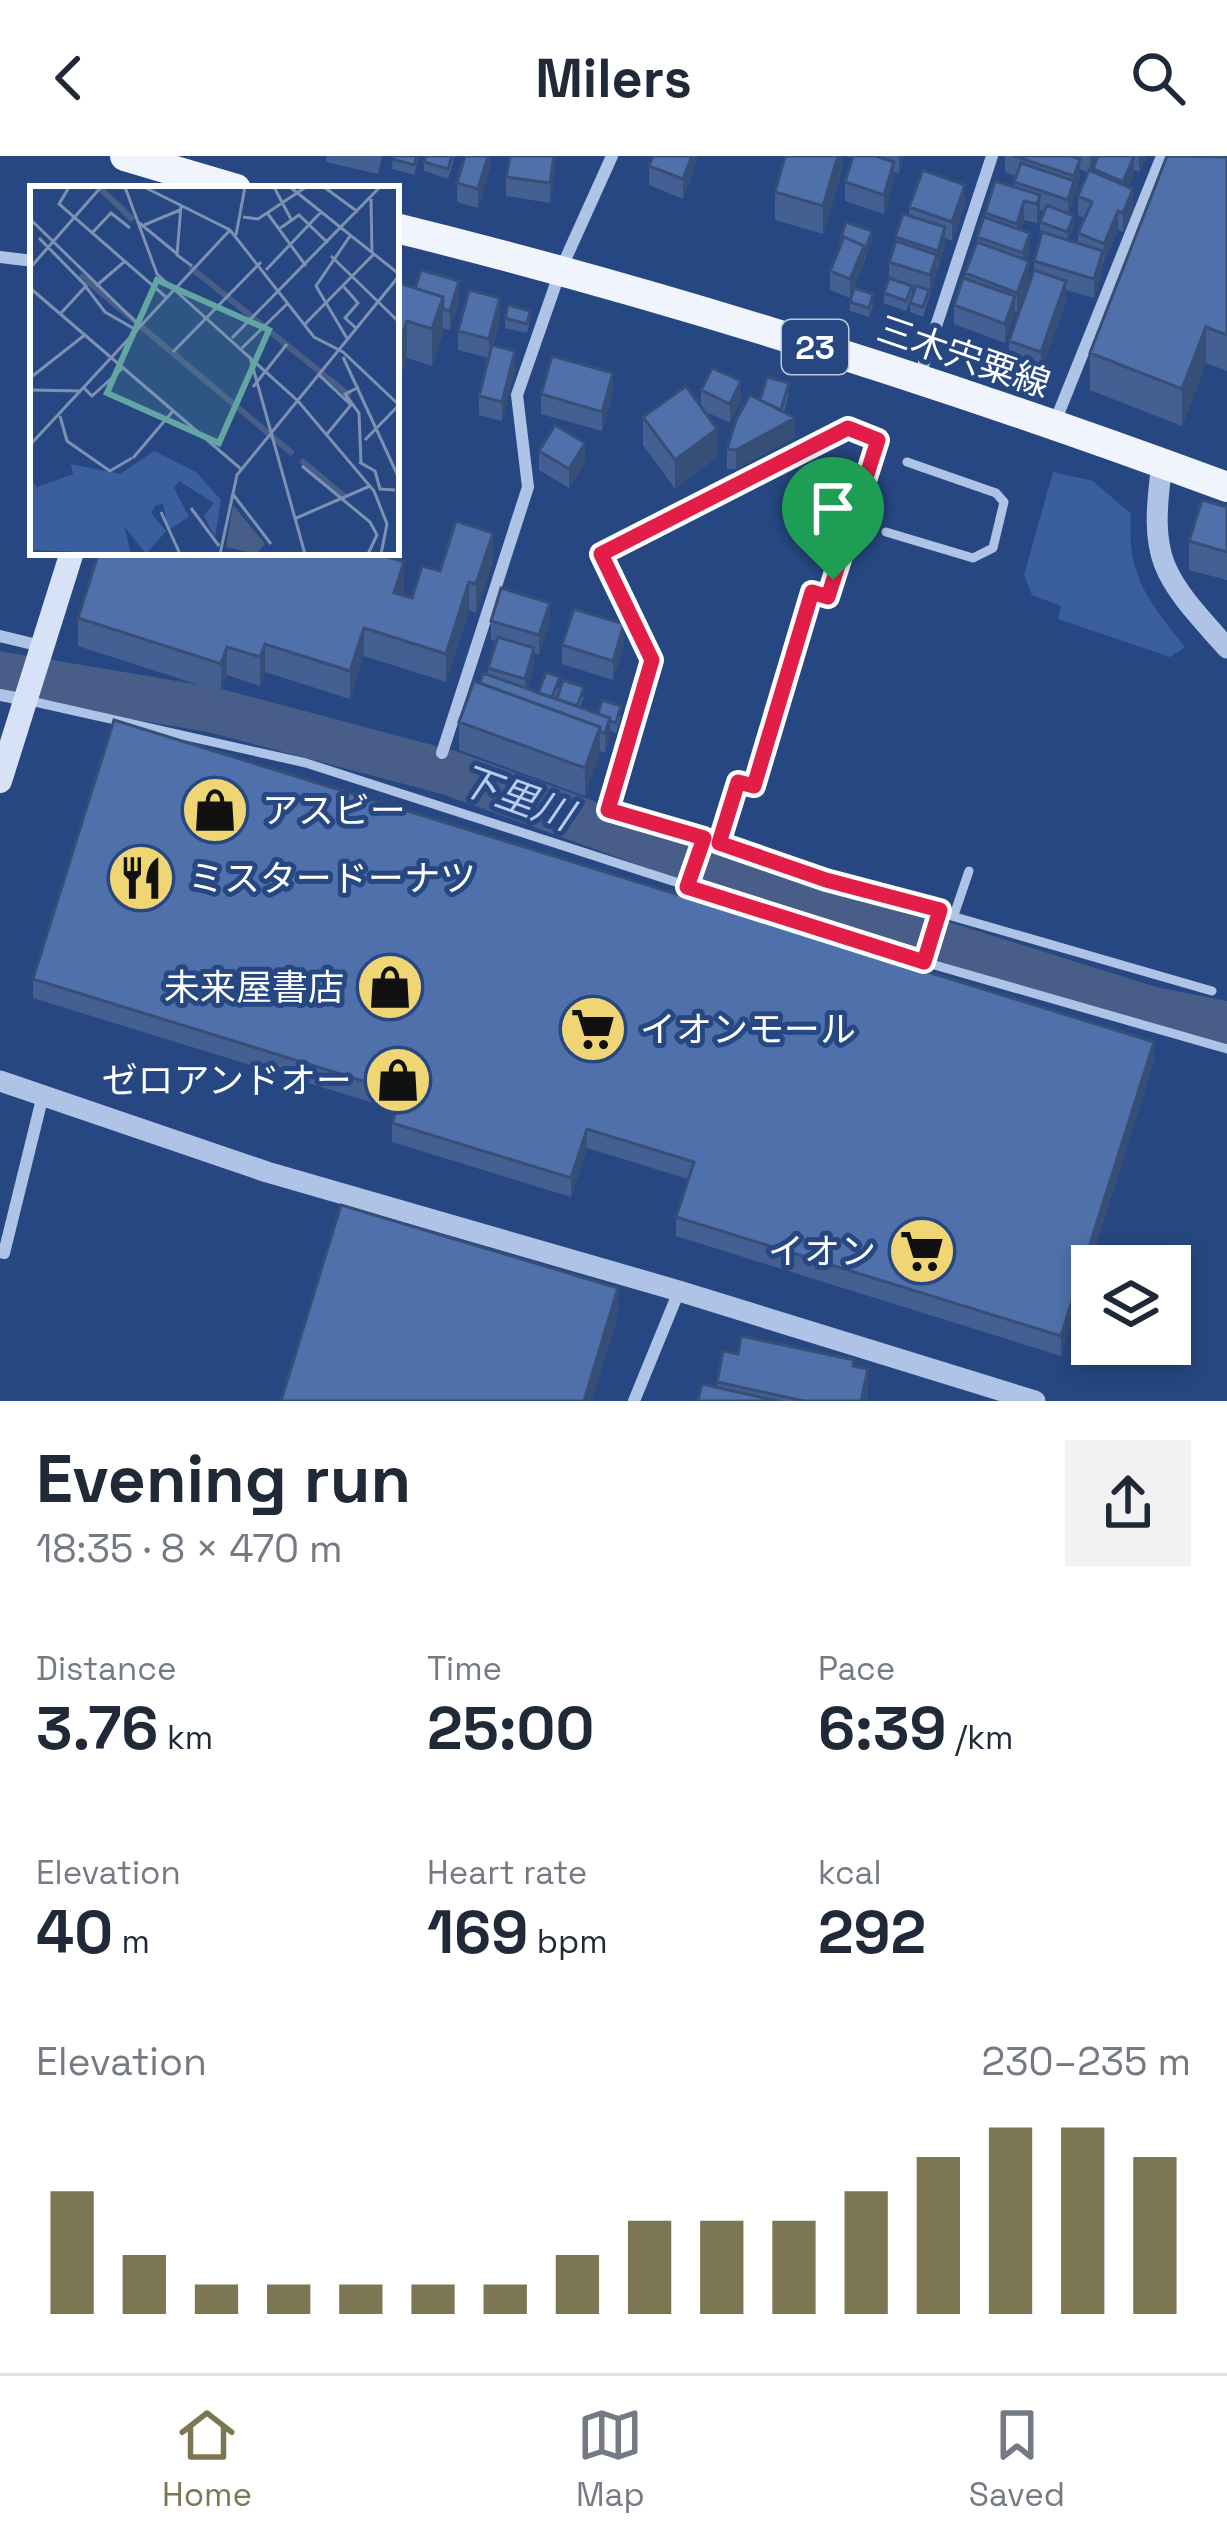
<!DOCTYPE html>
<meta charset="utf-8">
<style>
body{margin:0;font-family:"Space Grotesk","Noto Sans JP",sans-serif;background:#f2f2f3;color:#1f2937;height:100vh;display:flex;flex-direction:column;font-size:45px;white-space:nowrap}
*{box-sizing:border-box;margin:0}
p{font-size:39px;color:#747a83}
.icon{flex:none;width:66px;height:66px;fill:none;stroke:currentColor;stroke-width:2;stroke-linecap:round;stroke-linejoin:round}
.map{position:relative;height:1245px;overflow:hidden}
.sheet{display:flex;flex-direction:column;background:#fff;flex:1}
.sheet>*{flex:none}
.tools{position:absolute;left:1071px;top:1089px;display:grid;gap:24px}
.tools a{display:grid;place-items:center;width:120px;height:120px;border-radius:0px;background:#fff;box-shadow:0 6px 18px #0003;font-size:60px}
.pin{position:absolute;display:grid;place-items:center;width:102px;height:102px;color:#fff;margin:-123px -51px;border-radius:50% 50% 50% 0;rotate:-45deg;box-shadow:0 0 12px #0007}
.pin .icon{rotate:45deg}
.round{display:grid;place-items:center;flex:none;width:126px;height:126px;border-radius:0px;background:#f2f2f3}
.summary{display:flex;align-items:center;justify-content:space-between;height:204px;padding:0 36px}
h1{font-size:66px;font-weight:600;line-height:90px}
.stats{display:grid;grid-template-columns:repeat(3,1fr);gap:18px;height:204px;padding:12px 36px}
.stats div{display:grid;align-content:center}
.stats b{font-size:60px;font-weight:600}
.stats small{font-size:33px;font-weight:400}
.stats p{font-size:33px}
.chart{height:336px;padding:24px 36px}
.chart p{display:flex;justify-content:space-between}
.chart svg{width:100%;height:216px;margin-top:12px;stroke:#7d7652;stroke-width:6}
header{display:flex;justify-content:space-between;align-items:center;height:156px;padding:0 36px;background:#fff;font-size:54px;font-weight:600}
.tabs{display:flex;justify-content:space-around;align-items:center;height:168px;border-top:3px solid #e0e1e3;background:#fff;font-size:33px;color:#747a83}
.tabs a{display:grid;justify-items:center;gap:6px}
.tabs .on{color:#7d7652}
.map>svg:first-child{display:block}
</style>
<header><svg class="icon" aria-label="back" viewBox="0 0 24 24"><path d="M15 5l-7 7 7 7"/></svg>Milers<svg class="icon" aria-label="search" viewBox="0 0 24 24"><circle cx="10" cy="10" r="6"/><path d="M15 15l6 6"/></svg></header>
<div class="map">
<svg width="1227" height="1245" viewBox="0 0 1227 1245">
<rect width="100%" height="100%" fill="#264781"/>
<!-- green -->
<path fill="#3b5f9e" d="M1053,316L1093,325L1131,358C1126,419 1149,446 1185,491L1170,501L1058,463L1061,450L1032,439L1024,419Z"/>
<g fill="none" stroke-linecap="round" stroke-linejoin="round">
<!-- river -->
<path stroke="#485e89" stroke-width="45" d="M0,518L213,554L450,617L785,738L1151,853L1227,868"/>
<!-- service -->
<path stroke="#aec3e6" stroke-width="9" d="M886,376L973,402L993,392L1004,346L996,337L907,306
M26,544L306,607L924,806L1227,893
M719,687L738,625L754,630L812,436L828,441L878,284L848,272L601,398L652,504L608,654L827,724L1212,835
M687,731L704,682
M954,759L969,715
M924,806L940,754"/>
<!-- minor -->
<path stroke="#aec3e6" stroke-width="12" d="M0,101L33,105
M919,222L992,0
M1055,266L1162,0
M0,480L41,490
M0,539L26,544
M442,597L528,331L517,239L561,113L612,0
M0,1096L4,1097L43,939
M634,1245L679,1135"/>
<!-- tertiary -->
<path stroke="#aec3e6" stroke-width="21" d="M1162,309C1148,407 1163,420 1227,492
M0,925L267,1016L679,1135L1035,1245"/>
<!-- secondary -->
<path stroke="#d8e2f6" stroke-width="24" d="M0,625L72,396"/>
<!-- primary -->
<path stroke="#eff4fd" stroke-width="30" d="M125,0L236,33
M396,72C676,141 956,231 1227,331"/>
</g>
<!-- wall -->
<path fill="#446092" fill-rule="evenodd" d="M326,0H382L378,18L326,6Z
M393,0H419L414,19L392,13Z
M455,0L448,23L424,15V6Z
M490,0V12L478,52L457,46V27Z
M653,0H698L683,43L649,29V10Z
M842,0V16L823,78L775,64V36Z
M846,0H904L899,17L894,16V25L884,58L845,45V26L853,2Z
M1005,0H1147L1139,16L1134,14L1129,31L1133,52L1123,76L1118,74L1103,107V114L1094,142L1066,134V145L1041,215L1009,204V185L1034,115V105L1042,76H1040V66L1044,55L1040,54L1037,67L1024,64L1021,74L1030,96L1027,105L1029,124L1017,156L1015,155L1005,187L954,168V149L977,86L995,25L1014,31L1016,20L1005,16ZM1080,13L1088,17L1078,40V60L1085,62L1078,77V87L1068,84L1074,70L1069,58L1080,22Z
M1227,0V215L1206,207L1182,270L1090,234V197Z
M555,14L550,47L506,40V21Z
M965,48L952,85L945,82V90L923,161L910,156V147L915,133L912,132V140L906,155L884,147V137L889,122V106L895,89V81L909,60V51Z
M872,84L854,132L873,148L869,161L850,155V142L830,134V115L839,91V87Z
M396,126L459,144L450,174L443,172V178L432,210L407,202Z
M500,161L493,190L515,214L502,265L479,259V240L489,202L458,194V175Z
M505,162L530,164L527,177L505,172Z
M701,234L741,244L730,267L704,255L717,301L675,333L643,289V261L701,251Z
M613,236L602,275L541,258V238Z
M789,237L784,256L795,281L736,313H727V293L760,244Z
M539,295L585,306L569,332L539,314Z
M1227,351V424L1189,414V385Z
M493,405L476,457L469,454L446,526L364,500L350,543L265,516L260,530L227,519L221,536L78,490V462L404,434L403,439L412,442L440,415Z
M491,465L550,466L539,499L534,497V512L528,533L538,537L560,531L555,543L584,541L580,551L598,558L621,560L616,577L610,575L605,597L600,595L585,640L459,594V566L480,527L488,519V512L496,485L491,484Z
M624,488L613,524L562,508V489Z
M33,823L1154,905L1061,1200L676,1080V1061L688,1023L587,992L571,1041L392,986V967L396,954L33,842Z
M738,1198L854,1211L868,1241L867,1245H698L717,1231V1226Z"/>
<!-- shaded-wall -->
<path fill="#374e77" d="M488,0H490V12L478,52V33Z
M555,0V14L550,47V27Z
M692,0H698L683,43V23Z
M838,0H842V16L823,78V50Z
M899,0H904L899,17Z
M1090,0H1099L1090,18Z
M1134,0V19L1123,45V26Z
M1139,0H1147L1139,16Z
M1080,3V22L1068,63V44Z
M894,6V25L884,58V39Z
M965,29V48L952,85V66Z
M1133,33V52L1123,76V57Z
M1040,39V58L1037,67V48Z
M1024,45V64L1017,87V68Z
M1118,55V74L1104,107V88Z
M1074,60V70L1067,86V76Z
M945,71V90L938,114V95Z
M872,75V84L865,105V95Z
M1030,77V96L1023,116V97Z
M864,90V109L850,142V123Z
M1103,95V114L1094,142V123Z
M937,99V118L930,138V119Z
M1029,105V124L1017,156V137Z
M459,125V144L450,174V155Z
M1066,125V145L1041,215V196Z
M1015,140V159L1005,187V168Z
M443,141V178L432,210V173Z
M500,142V161L489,202V183Z
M407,165V202L396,233V196Z
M1206,171V207L1182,270V233Z
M515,195V214L502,265V246Z
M613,217V236L602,275V256Z
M741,225V244L730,267V248Z
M795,262V281L736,313V294Z
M717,273V301L675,333V304Z
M585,287V306L569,332V313Z
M493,377V405L476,457V428Z
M404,406V434L394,465V437Z
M469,426V454L446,526V498Z
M550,447V466L539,499V479Z
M624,468V488L613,524V505Z
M364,472V500L350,543V515Z
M265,488V516L260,530V501Z
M227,491V519L221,536V508Z
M534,492V512L525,543V523Z
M610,562V581L605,597V577Z
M600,571V599L585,640V612Z
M1154,886V905L1061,1200V1180Z
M587,973V992L571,1041V1022Z
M618,1132V1161L592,1245H584Z
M868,1213V1241L867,1245H861Z"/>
<!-- building -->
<path fill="#4f70aa" stroke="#374e77" stroke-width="3" d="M393,0H417L414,9L392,3Z
M426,0H452L448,13L424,6Z
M465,0H488L478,33L457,27Z
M510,0H554L550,27L506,21Z
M653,0H692L683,23L649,10Z
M785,0H838L823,50L775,36Z
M853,0H876L894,6L884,39L845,26Z
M1014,0H1071L1080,3L1074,20Z
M1098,0H1134L1123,26L1093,13Z
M1167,0L1227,1V179L1206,171L1182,233L1090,197Z
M1021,7L1074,25L1068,44L1014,26Z
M923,14L965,29L952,66L909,51Z
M1089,14L1133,33L1123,57L1118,55L1104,88L1078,77L1092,46L1078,40Z
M995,25L1040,39L1037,48L1024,45L1017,68L985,57Z
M1047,49L1074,60L1067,76L1040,66Z
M903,58L945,71L938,95L895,81Z
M984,61L1030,77L1023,97L977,81Z
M846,66L872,75L865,95L864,90L844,81L841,87H839Z
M1042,76L1103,95L1094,123L1034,105Z
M844,81L864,90L850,123L830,115Z
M896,85L937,99L930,119L889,106Z
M977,86L1029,105L1017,137L965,117Z
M421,114L459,125L450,155L443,153V141L415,132Z
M1034,114L1066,125L1041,196L1009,185Z
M889,122L912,130L906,145L884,137Z
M963,122L1015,140L1005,168L954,149Z
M396,126L443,141L432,173L407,165L396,196Z
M916,130L929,134L923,151L910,147Z
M854,132L873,138L869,152L850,146Z
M469,134L500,142L489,183L458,175Z
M508,149L530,155L527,168L505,162Z
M492,189L515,195L502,246L479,240Z
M552,200L613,217L602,256L541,238Z
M712,212L741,225L730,248L701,234Z
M767,221L789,227L781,254L760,244Z
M686,230L717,273L675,304L643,261Z
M750,239L795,262L736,294L727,293L736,264Z
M555,269L585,287L569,313L539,295Z
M1202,344L1227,351V396L1189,385Z
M456,365L493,377L476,428L469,426L446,498L364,472L350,515L265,488L260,501L227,491L221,508L78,462L99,396H372L404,406L394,437L412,442L422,410L440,415Z
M501,432L550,447L539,479L491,465Z
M574,453L624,468L613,505L562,489Z
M498,481L534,492L525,523L488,512Z
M546,516L560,521L552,541L538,537Z
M483,517L610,562L605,577L600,576V571L480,527Z
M563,524L584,531L577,550L557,543Z
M474,525L600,571L585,612L459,566Z
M602,544L621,550L616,567L609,565L610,562L598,558Z
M114,564L1154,886L1061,1180L676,1061L694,1006L587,973L571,1022L392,967L402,937L33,823Z
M341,1049L618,1132L584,1245H281Z
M741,1180L854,1204L853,1210L868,1213L861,1245H804L717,1226L723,1195L738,1198Z
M702,1228L778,1245H698Z"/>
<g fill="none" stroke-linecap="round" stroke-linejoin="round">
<!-- route casing -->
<g stroke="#fff" stroke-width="24">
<path id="route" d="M848,272L878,284L828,441L812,436L754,630L738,626L719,687L826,724L940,754L924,806L687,731L704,682L608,654L652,504L601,398Z"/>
</g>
<!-- route -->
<use href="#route" stroke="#e11d48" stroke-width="15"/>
</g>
<!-- icons -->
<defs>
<g id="shop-disc" transform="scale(3.45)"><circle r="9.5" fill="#efd574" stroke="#264781"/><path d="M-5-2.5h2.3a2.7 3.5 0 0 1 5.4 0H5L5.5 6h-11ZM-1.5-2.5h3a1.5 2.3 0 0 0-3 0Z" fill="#111"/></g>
<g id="restaurant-disc" transform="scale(3.45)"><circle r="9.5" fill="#efd574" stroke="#264781"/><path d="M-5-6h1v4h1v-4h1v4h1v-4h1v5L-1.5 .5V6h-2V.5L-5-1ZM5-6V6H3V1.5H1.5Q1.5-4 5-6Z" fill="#111"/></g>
<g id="supermarket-disc" transform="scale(3.45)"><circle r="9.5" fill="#efd574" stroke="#264781"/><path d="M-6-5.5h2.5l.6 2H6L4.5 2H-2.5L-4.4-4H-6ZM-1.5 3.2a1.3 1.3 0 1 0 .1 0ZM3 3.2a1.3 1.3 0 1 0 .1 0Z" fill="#111"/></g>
</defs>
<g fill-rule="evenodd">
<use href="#shop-disc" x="215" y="654"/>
<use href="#restaurant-disc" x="141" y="722"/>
<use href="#shop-disc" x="390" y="831"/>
<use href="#supermarket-disc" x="593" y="873"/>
<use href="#shop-disc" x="398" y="924"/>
<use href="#supermarket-disc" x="922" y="1095"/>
</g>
<g text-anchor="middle" stroke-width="10" stroke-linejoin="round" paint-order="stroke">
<!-- shield labels -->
<rect fill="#264781" stroke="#bec8d9" stroke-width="3" x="782" y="164" width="66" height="54" rx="9"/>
<g font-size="33" font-weight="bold" fill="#fff">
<text x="815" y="203">23</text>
</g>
<!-- street labels -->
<g font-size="36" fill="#fff" stroke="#264781">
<text transform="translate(964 200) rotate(19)" y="13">三木宍粟線</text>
</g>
<!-- poi labels -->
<g font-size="36" fill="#fff" stroke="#264781" text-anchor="start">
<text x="262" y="667">アスビー</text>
<text x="188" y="735">ミスタードーナツ</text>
<text x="344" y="844" text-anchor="end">未来屋書店</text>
<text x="640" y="886">イオンモール</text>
<text x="352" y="937" text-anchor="end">ゼロアンドオー</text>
<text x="876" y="1108" text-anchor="end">イオン</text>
</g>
<!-- water labels -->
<g font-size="39" font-style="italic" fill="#bacdee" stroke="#264781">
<text transform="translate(516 641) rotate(20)" y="14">下里川</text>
</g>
</g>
<!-- overview -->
<g transform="translate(30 30)">
<rect width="369" height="369" fill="#264781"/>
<path d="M124,265L166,286L191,314L185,351L174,330L184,317L149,295L144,302L159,331L138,344L133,318L126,319L121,327L136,345L116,368L94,340L101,368L0,364V293L7,301L43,288L41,278L90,288Z" fill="#3b5f9e"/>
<path d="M203,319L235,358L226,368L196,361Z" fill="#485e89"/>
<path fill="none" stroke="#485e89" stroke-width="6" d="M69,1L103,34M160,81L320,210M50,89L263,268M271,274L316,312"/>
<path fill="none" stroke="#7d91b3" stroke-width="3" d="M95,1L127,88L268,215L344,305L357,338L351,368M114,1L200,44L284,151L313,166L369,219M244,1L262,35M260,1L369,88M294,1L328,26M38,3L29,18L137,112M341,13L342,68M151,20L147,69L162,80M238,28L276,80M213,31L228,33L276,1M0,33L111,141M107,35L146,67M114,39L150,24M249,43L269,29L298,57M63,46L81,27L100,42M206,49L215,1M9,52L56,100L31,127M301,70L369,136M0,82L71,1M236,84L291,26M66,100L94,76M56,101L75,126L108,145M314,101L328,117L315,132L327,143M0,102L211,283M145,103L200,44M275,138L343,69M202,152L350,1M318,154L286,100L320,50M212,162L258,117M143,166L231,76M220,171L275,368M313,171L367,288M289,189L321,219L297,248M0,192L56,148M223,201L257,158M329,201L315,208L329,227L331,277M54,202L62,210L94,181M0,204L50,205M30,230L37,255L80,285L102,272M335,254L369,219M0,259L144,104M103,272L143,225M329,276L345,285L350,303L365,304M272,280L340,336L347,349L338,368M202,307L241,358M161,322L189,360M131,326L150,368M264,333L340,300M190,368L207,289L369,90"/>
<path fill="#63a6a1" fill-opacity="0.15" stroke="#63a6a1" stroke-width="6" d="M127,94L239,144L189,257L77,207Z"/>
<rect width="369" height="369" fill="none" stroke="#fff" stroke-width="6"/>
</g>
</svg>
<div class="tools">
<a><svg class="icon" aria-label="layers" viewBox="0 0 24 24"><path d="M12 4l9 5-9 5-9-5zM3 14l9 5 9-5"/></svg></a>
</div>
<div class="pin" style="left:833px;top:424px;background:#1e9e55"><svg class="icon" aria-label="arrive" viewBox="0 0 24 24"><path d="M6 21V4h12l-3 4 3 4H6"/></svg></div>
</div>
<section class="sheet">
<div class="summary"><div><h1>Evening run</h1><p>18:35 · 8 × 470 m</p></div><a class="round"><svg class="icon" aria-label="share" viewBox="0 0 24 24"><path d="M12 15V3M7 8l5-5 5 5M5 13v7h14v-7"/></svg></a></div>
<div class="stats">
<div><p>Distance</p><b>3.76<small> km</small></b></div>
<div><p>Time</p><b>25:00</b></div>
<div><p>Pace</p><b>6:39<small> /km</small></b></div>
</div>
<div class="stats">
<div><p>Elevation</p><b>40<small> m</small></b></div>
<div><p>Heart rate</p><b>169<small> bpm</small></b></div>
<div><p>kcal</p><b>292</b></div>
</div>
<div class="chart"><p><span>Elevation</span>230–235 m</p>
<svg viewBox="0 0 160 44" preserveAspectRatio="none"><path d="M5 44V19M15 44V32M25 44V38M35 44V38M45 44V38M55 44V38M65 44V38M75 44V32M85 44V25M95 44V25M105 44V25M115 44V19M125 44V12M135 44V6M145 44V6M155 44V12"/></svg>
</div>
</section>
<nav class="tabs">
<a class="on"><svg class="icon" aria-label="home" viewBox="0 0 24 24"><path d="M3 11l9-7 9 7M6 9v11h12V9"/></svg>Home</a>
<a><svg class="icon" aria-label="map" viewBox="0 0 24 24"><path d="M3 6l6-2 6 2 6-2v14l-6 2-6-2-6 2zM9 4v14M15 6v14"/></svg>Map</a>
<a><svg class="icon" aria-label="saved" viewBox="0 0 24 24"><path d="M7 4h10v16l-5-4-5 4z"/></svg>Saved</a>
</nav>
